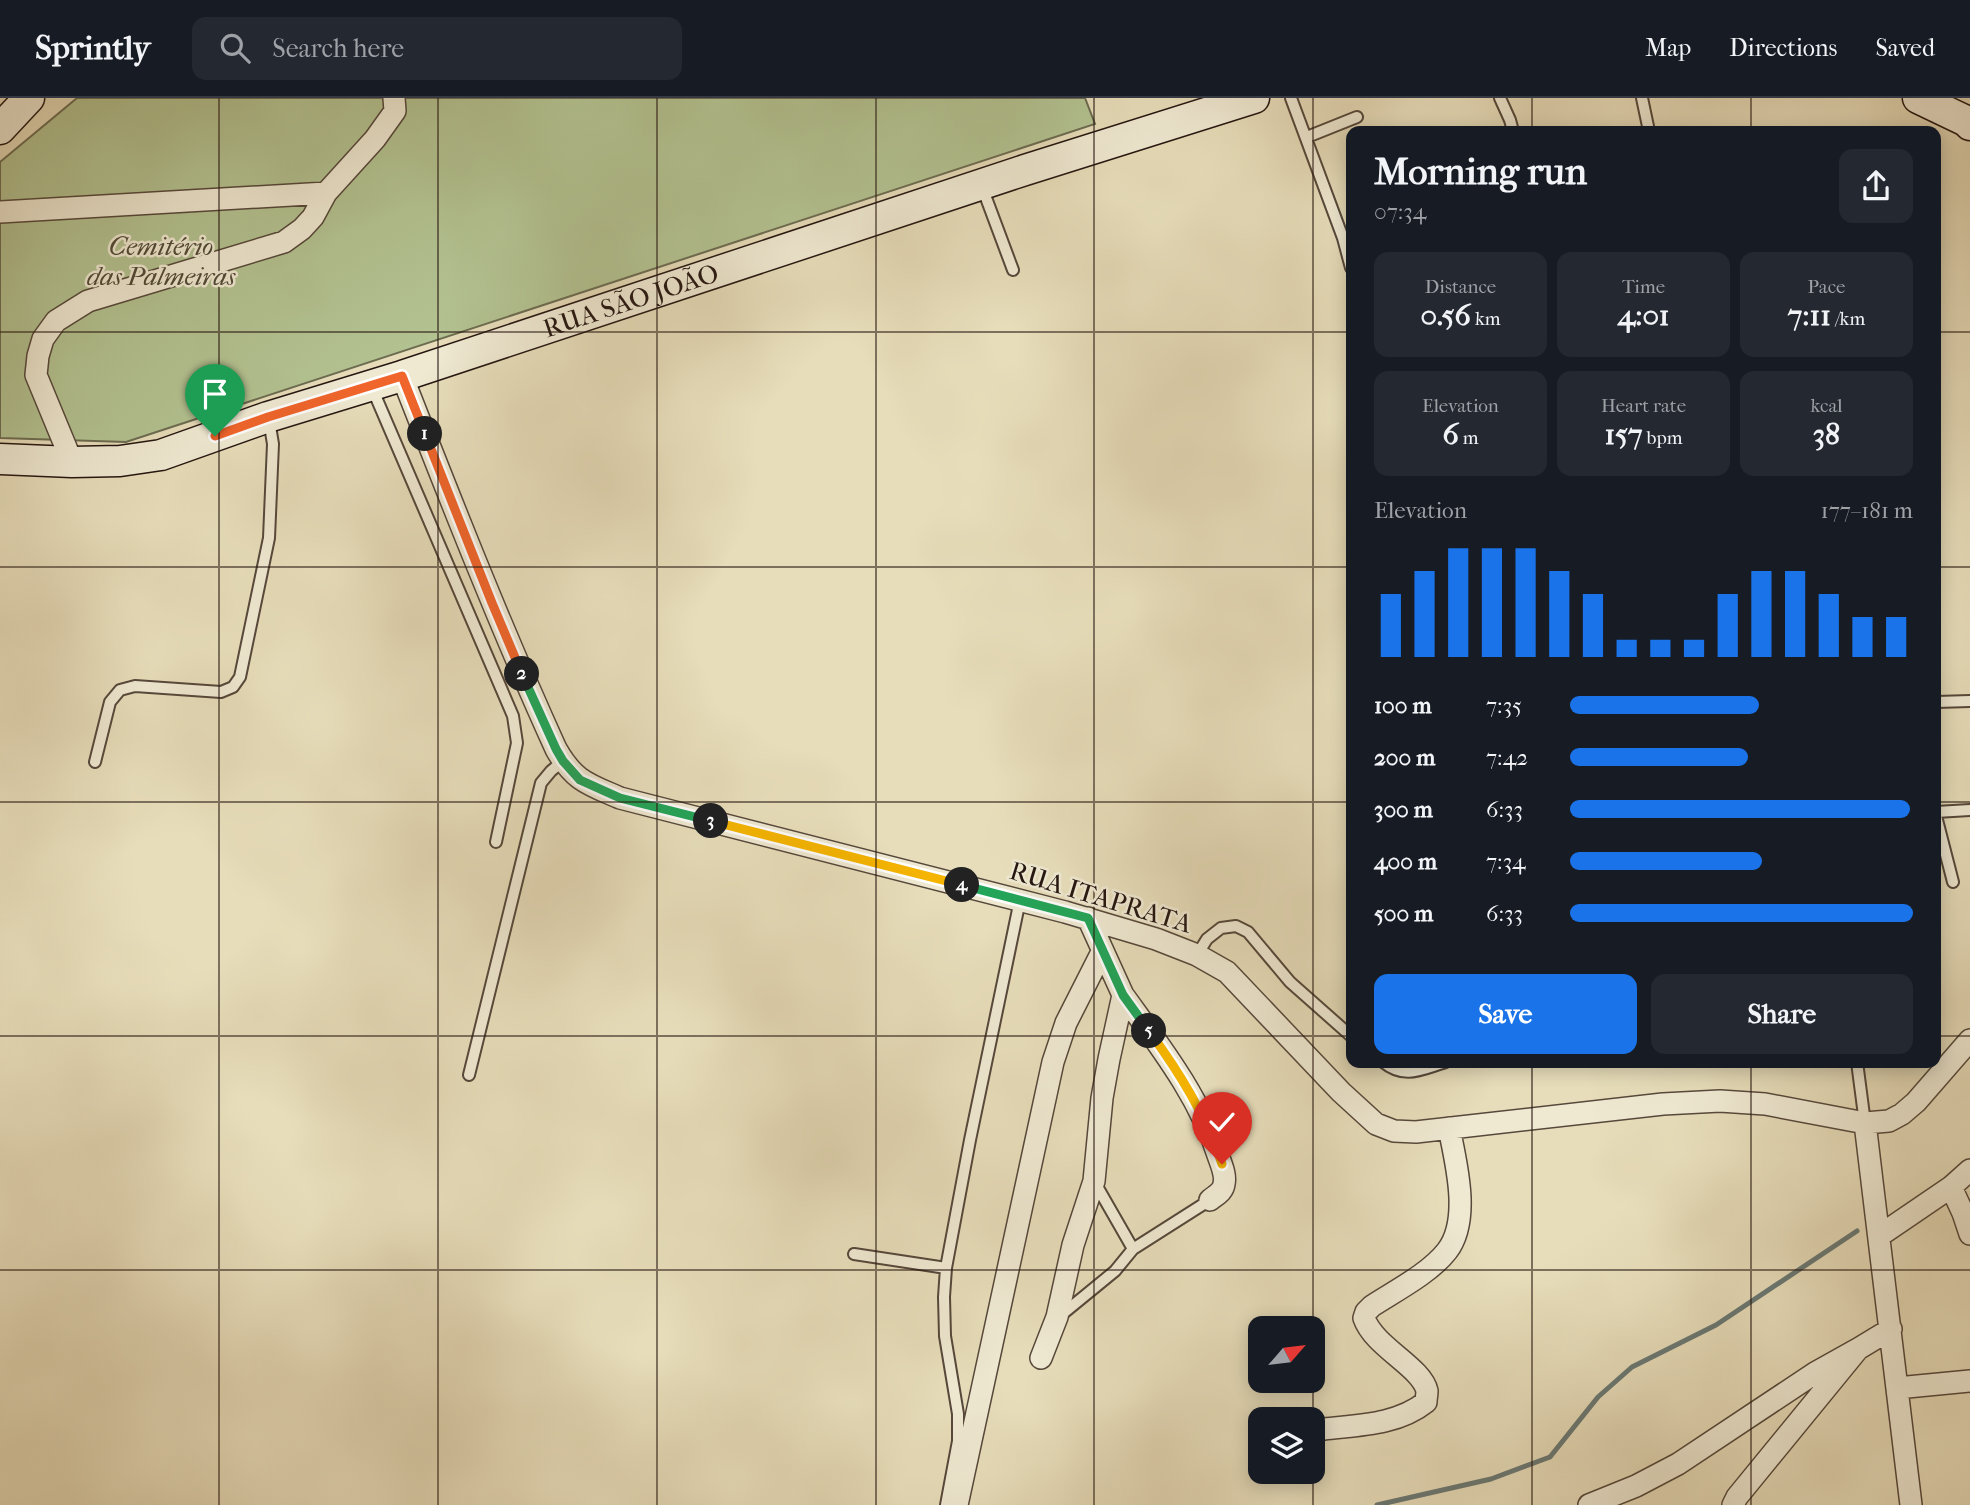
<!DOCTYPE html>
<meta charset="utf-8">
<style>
body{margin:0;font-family:"IM FELL French Canon",serif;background:#242831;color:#f1f3f6;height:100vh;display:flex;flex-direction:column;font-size:26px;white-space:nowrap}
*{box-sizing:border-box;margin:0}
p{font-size:23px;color:#9ea1a6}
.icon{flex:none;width:38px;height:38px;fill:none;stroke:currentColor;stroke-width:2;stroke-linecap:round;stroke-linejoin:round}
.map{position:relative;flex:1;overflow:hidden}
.details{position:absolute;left:1346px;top:28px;width:595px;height:942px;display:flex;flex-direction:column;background:#171b24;border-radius:14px;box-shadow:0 4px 18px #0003}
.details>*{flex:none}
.needle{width:46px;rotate:62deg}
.fabs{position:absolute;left:1248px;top:1218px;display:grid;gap:14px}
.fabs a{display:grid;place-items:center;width:77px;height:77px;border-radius:14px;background:#171b24;box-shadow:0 4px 18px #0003;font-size:35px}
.pin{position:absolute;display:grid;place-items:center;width:60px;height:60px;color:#fff;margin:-72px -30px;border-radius:50% 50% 50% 0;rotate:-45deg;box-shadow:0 0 7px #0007}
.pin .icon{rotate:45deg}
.km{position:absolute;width:35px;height:35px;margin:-18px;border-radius:50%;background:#222;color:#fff;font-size:19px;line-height:35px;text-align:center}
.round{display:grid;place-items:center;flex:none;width:74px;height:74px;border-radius:14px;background:#242831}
.summary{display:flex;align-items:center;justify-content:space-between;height:119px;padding:0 28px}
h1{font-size:38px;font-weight:700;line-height:52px}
.metrics{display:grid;grid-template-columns:repeat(3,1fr);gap:10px;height:119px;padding:7px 28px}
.metrics div{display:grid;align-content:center;border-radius:14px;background:#242831;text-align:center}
.metrics b{font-size:30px;font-weight:700}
.metrics small{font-size:19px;font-weight:400}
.metrics p{font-size:19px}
.chart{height:196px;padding:14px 28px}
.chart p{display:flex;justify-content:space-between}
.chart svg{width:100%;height:126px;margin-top:7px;stroke:#1a73e8;stroke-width:6}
.cta{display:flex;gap:14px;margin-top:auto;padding:14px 28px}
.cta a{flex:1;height:80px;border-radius:14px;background:#1a73e8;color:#fff;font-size:28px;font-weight:700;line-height:80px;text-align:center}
.cta a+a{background:#242831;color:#f1f3f6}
ul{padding:0 28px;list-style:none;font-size:23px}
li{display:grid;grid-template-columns:112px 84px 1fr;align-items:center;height:52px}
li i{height:18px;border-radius:9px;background:#1a73e8}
header{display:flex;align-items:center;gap:42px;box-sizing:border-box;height:98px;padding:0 35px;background:#171b24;border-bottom:2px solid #363941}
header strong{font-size:33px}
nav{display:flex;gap:38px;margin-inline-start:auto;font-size:24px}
.search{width:490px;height:63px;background:#242831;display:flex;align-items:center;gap:18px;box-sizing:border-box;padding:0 24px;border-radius:14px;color:#9ea1a6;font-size:26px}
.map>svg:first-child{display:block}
</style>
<header>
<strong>Sprintly</strong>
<div class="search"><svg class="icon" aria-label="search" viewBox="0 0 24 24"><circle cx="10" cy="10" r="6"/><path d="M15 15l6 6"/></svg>Search here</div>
<nav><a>Map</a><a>Directions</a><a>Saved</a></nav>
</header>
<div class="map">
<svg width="1970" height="1407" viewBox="0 0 1970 1407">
<rect width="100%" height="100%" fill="#e7ddba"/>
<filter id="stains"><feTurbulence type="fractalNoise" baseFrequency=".00286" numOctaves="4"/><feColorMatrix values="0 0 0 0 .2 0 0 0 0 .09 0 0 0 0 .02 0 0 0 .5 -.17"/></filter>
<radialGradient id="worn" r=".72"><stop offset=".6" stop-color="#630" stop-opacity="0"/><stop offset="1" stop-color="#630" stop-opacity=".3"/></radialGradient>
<!-- green -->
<path fill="#b3c291" stroke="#6c6c51" stroke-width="2" d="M77,0H1085L1095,26L126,344L0,340V64Z"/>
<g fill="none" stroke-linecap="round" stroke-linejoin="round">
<!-- stream -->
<path stroke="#6a7974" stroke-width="5" d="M1377,1407L1491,1381L1550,1359L1598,1299L1632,1269L1716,1227L1857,1133"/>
<!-- lane casing -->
<g stroke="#56483b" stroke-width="14">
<path id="lane" d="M1291,0L1343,140L1351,170
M1500,0L1510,22L1513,33
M1642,0L1649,33
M1307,39L1357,19
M982,89L1013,172
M372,290L513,618L517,645L496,744
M1936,604L1970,603
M95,664L110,604L120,592L135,588L221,594L233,589L240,579L269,440L273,346L269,322
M1936,714L1970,712
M1936,718L1953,784
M1197,857L1207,841L1221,830L1236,828L1248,834L1290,884L1351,938
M1383,964C1405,982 1422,971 1446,964
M1857,964L1865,1025
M469,977L541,685L551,673L563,663
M1094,1083L1133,1151
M854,1156L946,1170
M1060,1218L1115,1173L1133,1151L1210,1102
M946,1407L958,1343V1316L945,1238L944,1199L946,1170L970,1042L1020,802"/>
</g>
<!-- street casing -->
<g stroke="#56483b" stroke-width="24">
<path id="street" d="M0,114L326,95
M402,278C451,403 500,528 556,651C574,683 588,686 620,700L1065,814L1156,841L1197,857L1227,874L1341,994L1376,1026L1394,1033L1416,1034L1663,1006L1720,1003L1765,1006L1865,1025L1889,1023L1902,1016L1916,1004L1970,942
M72,364L36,277L38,258L43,241L56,223L88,203L284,144L302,131L313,119L326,95L375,41L395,13L394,0
M1123,897C1159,947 1200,999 1219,1060C1222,1068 1226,1078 1224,1086C1223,1094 1216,1097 1210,1102
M1865,1025L1911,1407
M1951,1089L1963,1115L1970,1136
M1879,1138L1951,1089L1970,1072
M1041,1260L1057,1219L1073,1147L1094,1083L1102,1000L1109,961L1123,897L1088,820
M1897,1290L1970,1283
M1324,1331C1359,1327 1397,1327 1426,1304C1426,1301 1427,1296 1427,1293C1422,1269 1374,1249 1364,1220L1366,1214L1372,1208C1395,1193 1430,1175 1447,1153C1471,1122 1456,1065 1449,1030
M957,1407L1053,964L1066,925L1102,854
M1589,1407L1636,1388L1678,1366L1815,1275L1858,1251
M1733,1407L1737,1399L1858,1251L1891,1231"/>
</g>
<!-- secondary casing -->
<g stroke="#251611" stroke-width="33">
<g id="secondary">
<path d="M1918,0L1966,23L1970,27"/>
<path d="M0,31L29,0"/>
<path id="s1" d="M0,361L72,364L120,363L161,357L268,319L402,278L1025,72L1254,0"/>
</g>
</g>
<!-- lane -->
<use href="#lane" stroke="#efe9d2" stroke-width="10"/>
<!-- street -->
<use href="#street" stroke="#efe9d2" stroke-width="21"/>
<!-- secondary -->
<use href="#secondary" stroke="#efe9d2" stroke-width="30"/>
</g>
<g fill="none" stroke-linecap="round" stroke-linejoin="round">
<!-- split-1 casing -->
<g stroke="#fff" stroke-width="14">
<path id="split-1" d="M215,338L268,319L402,278L425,336"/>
</g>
<!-- split-2 casing -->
<g stroke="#fff" stroke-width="14">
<path id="split-2" d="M425,336L492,505L522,576"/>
</g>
<!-- split-3 casing -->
<g stroke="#fff" stroke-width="14">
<path id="split-3" d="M522,576L556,651L563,663L580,682L620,700L711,723"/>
</g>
<!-- split-4 casing -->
<g stroke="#fff" stroke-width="14">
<path id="split-4" d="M711,723L962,787"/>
</g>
<!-- split-5 casing -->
<g stroke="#fff" stroke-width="14">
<path id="split-5" d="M962,787L1088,820L1123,897L1149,933"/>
</g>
<!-- split-6 casing -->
<g stroke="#fff" stroke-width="14">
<path id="split-6" d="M1149,933C1179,974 1206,1017 1222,1066"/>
</g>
<!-- split-1 -->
<use href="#split-1" stroke="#f0652b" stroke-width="9"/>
<!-- split-2 -->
<use href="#split-2" stroke="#f0652b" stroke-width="9"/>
<!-- split-3 -->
<use href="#split-3" stroke="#22a559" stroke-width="9"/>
<!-- split-4 -->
<use href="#split-4" stroke="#f5b400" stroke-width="9"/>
<!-- split-5 -->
<use href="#split-5" stroke="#22a559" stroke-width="9"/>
<!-- split-6 -->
<use href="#split-6" stroke="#f5b400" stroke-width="9"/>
</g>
<!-- grid -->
<path fill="none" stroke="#251611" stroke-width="2" stroke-opacity="0.55" d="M219,0V1407M438,0V1407M657,0V1407M876,0V1407M1094,0V1407M1313,0V1407M1532,0V33M1751,0V33M0,234H1351M1936,234H1970M0,469H1351M1936,469H1970M0,704H1351M1936,704H1970M0,938H1351M1936,938H1970M1532,964V1407M1751,964V1407M0,1172H1970"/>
<g text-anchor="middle" stroke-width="5" stroke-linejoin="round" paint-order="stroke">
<!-- park labels -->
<g font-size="26" font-style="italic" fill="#504a37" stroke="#efe9d2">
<text x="161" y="157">Cemitério<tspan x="161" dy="30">das Palmeiras</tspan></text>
</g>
<!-- street labels -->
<g font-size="26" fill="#251611" stroke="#efe9d2">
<text dy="9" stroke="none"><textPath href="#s1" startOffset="656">RUA SÃO JOÃO</textPath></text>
<text transform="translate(1101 799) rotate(17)" y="9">RUA ITAPRATA</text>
</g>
</g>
<rect width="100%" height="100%" filter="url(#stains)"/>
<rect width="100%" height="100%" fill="url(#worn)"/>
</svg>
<div class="fabs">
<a><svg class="needle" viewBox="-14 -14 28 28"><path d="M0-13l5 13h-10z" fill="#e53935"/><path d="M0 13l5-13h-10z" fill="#9ea1a6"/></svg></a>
<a><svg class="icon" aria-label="layers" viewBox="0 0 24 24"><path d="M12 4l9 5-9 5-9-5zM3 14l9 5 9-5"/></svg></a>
</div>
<div class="pin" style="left:215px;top:338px;background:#1e9e55"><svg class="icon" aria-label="arrive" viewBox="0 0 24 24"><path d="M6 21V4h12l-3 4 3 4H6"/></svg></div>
<div class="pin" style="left:1222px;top:1066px;background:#d93025"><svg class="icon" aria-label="check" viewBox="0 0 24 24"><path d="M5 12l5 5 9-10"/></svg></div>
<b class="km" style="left:425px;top:336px">1</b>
<b class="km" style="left:522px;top:576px">2</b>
<b class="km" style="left:711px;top:723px">3</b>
<b class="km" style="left:962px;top:787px">4</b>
<b class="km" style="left:1149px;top:933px">5</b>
<section class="details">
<div class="summary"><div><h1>Morning run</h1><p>07:34</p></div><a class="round"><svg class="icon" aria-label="share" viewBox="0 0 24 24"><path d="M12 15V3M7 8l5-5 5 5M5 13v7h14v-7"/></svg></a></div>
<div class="metrics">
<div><p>Distance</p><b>0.56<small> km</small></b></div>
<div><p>Time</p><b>4:01</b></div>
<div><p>Pace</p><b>7:11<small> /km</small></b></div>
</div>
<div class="metrics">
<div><p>Elevation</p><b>6<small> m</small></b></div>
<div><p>Heart rate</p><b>157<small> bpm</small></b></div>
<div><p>kcal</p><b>38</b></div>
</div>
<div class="chart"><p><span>Elevation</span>177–181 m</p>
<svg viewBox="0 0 160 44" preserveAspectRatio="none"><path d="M5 44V22M15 44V14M25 44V6M35 44V6M45 44V6M55 44V14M65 44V22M75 44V38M85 44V38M95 44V38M105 44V22M115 44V14M125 44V14M135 44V22M145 44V30M155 44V30"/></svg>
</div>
<ul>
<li><b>100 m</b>7:35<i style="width:55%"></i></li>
<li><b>200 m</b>7:42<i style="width:52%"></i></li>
<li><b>300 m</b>6:33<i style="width:99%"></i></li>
<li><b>400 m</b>7:34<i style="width:56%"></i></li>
<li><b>500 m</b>6:33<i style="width:100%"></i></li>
</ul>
<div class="cta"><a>Save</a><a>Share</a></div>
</section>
</div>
